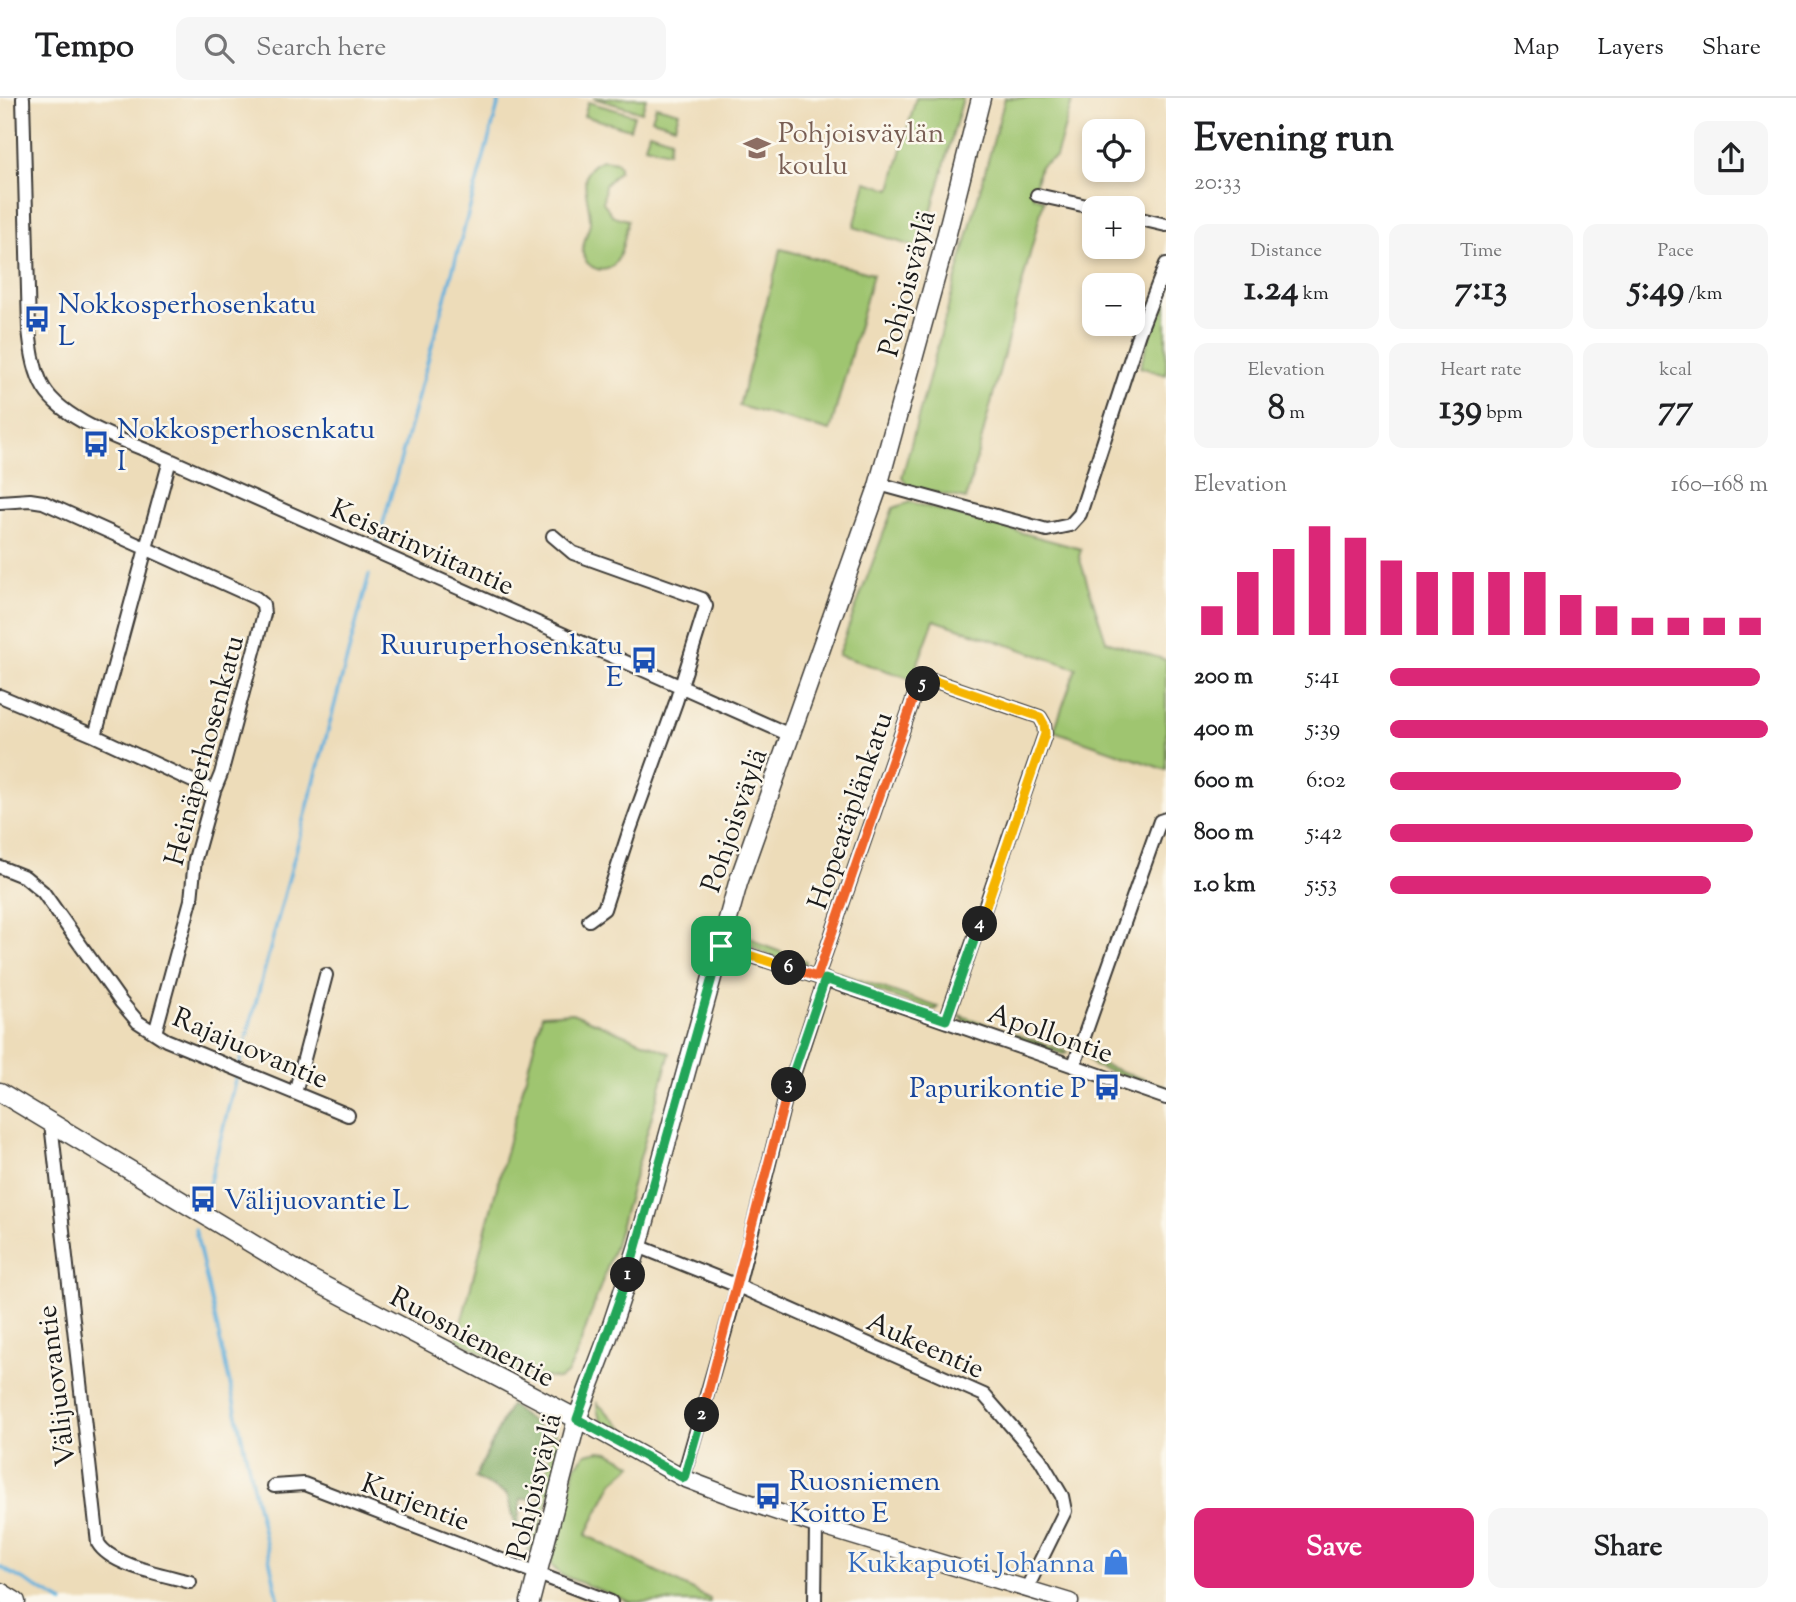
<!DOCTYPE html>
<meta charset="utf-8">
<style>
body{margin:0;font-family:"Sorts Mill Goudy",serif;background:#f6f6f6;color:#202124;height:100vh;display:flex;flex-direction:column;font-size:26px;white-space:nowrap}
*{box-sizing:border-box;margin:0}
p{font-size:23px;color:#757577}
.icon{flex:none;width:38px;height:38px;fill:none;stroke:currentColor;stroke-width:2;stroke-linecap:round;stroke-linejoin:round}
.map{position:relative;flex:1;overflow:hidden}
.drawer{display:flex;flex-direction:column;background:#fff;width:630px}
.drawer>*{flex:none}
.tools{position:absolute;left:1082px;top:21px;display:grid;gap:14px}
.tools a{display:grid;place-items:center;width:63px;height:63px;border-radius:14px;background:#fff;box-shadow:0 4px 10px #0003;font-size:35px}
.pin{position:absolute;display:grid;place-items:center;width:60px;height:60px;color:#fff;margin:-30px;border-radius:14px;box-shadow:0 4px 10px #0006}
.km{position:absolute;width:35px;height:35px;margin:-18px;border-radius:50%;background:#222;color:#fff;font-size:19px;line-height:35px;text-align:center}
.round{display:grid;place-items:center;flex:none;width:74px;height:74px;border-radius:14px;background:#f6f6f6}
.overview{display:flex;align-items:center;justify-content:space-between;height:119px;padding:0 28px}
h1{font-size:38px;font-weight:700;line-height:52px}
.metrics{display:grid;grid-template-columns:repeat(3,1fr);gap:10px;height:119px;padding:7px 28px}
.metrics div{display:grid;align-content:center;border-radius:14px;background:#f6f6f6;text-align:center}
.metrics b{font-size:35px;font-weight:700}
.metrics small{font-size:19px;font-weight:400}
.metrics p{font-size:19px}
.chart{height:196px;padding:14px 28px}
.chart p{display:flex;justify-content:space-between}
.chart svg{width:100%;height:126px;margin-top:7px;stroke:#db2777;stroke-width:6}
.primary-button{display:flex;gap:14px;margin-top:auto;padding:14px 28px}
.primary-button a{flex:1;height:80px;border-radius:14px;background:#db2777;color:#fff;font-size:28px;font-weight:700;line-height:80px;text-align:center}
.primary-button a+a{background:#f6f6f6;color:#202124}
ul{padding:0 28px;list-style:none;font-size:23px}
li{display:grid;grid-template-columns:112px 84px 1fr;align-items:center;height:52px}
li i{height:18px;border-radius:9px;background:#db2777}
header{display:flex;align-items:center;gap:42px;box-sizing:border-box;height:98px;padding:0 35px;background:#fff;border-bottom:2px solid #e0e0e0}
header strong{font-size:33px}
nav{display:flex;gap:38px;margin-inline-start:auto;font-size:24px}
.search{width:490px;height:63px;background:#f6f6f6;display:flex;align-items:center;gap:18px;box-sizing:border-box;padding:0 24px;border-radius:14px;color:#757577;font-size:26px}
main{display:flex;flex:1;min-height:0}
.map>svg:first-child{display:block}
</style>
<header>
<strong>Tempo</strong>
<div class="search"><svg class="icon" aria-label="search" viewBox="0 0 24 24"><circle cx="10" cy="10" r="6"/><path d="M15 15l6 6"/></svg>Search here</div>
<nav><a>Map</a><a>Layers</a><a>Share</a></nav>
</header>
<main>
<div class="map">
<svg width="1166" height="1504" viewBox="0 0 1166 1504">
<rect width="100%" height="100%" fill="#fbf7ec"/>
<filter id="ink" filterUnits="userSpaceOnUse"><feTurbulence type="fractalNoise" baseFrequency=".0143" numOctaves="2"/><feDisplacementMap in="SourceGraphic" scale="14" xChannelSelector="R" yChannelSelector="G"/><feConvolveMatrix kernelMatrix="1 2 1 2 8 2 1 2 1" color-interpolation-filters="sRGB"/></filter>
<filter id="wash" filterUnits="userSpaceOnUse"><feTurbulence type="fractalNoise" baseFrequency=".00686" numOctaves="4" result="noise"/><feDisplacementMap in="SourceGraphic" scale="28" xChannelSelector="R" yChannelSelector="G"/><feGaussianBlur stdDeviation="1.57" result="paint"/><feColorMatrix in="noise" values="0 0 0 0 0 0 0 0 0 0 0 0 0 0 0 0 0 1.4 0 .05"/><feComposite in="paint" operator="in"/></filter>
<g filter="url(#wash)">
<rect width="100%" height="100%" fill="#eddcb9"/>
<!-- green -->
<path fill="#9fc570" stroke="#5e7046" stroke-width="2" d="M593,0H646L642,14Z
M916,0H963L921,151L854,129L866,84L891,91Z
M1005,0H1073L1056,59L1040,68L1033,98L1044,102L966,401L909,389L902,379Z
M588,4L634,17L630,31L584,18Z
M656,8L679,14L675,28L652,21Z
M649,34L671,41L668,54L645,48Z
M603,62L616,64L619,68V73L605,87L603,104L613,118L628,122C624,138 622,178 597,171C590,169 584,163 583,156C581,146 589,134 590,124C591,101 572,72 603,62Z
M781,151L873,176L830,333L739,308Z
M1166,188V277L1140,269Z
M910,404L1081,451L1079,459L1106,543L1166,562V672L1054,633L1076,570L934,522L912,581L838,557L893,410Z
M735,829L762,847L806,863L804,869C780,860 747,854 735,829Z
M840,875L938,909L937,911L932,912L838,880Z
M572,915L670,955L615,1147L576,1258L567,1276L559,1281L518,1275L457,1241L542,917Z
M959,917L1068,954V955L1063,956L964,923Z
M1089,962L1166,989V993L1094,968Z
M597,1305L627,1333L632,1345C615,1336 596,1328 597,1305Z
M553,1328C567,1352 541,1423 534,1451L527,1454L548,1367Z
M599,1353L609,1354L633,1367L613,1384L586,1437L710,1501V1504H630L561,1477L552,1468L551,1459L576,1367L586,1356Z"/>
<!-- forest -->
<path fill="#7faa62" stroke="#4e633f" stroke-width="2" d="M510,1307L540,1330L543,1358L533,1400L521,1401L517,1433L507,1396L475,1380Z"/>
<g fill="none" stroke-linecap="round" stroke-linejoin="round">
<!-- stream -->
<path stroke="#63b0dc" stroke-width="3.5" d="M378,444L500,0
M239,968L369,477
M206,1099L237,975
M195,1131L279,1504
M0,1469L63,1504"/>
</g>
</g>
<g filter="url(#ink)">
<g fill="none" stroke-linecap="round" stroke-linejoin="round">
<!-- minor casing -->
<g stroke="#3b3934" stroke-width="16">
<path id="minor" d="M23,0L29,231C31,250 33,267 41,285C59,324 132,345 170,362L790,637
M1037,97L1096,110
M1132,119L1166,127
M170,362L95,638L214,693
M879,386L1047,432L1070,427L1080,416L1139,235L1166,166
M0,404L30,402L43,404L256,500L263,506L264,516L221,676L214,693L195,761L191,802L155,935
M553,438L573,455L702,501L706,508L676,604L628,737L604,811L589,822
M0,598L95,638
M0,769L25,779L43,794L121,904L138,924L166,942L348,1017
M721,848L835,885L1166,1000
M817,879L916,593L922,587L935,583L1040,619L1044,626L1045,636L946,922
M1074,967L1160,723L1166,721
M295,995L326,877
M51,1025L98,1445C111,1468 166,1477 190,1484
M638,1148L738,1188L984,1297L1040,1361L1062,1398L1065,1413L1027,1490
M683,1380L738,1188L785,1002L825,881
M274,1388L304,1386L611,1504
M815,1504L816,1427"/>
</g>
<!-- tertiary casing -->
<g stroke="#3b3934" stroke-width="19">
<path id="tertiary" d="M577,1321L683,1380L736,1400L816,1427L1070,1504"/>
</g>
<!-- secondary casing -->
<g stroke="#3b3934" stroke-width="21">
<path id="secondary" d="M0,994L311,1181L577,1321
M0,1494L16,1504
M530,1504L577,1321L608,1239L638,1148L738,785L877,392L941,159L981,0"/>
</g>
<!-- minor -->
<use href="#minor" stroke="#fff" stroke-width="12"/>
<!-- tertiary -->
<use href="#tertiary" stroke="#fff" stroke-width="16"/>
<!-- secondary -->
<use href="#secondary" stroke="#fff" stroke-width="18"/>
</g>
</g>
<g fill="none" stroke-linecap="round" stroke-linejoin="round" filter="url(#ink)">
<!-- split-1 casing -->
<g stroke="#fff" stroke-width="14">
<path id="split-1" d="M628,1177L721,848"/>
</g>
<!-- split-2 casing -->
<g stroke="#fff" stroke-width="14">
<path id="split-2" d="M628,1177L577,1321L684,1380L702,1317"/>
</g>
<!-- split-3 casing -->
<g stroke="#fff" stroke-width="14">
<path id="split-3" d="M702,1317L789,987"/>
</g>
<!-- split-4 casing -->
<g stroke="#fff" stroke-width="14">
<path id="split-4" d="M789,987L825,881L946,922L980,826"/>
</g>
<!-- split-5 casing -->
<g stroke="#fff" stroke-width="14">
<path id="split-5" d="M923,586L935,583L1040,619L1044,626L1045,636L980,826"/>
</g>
<!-- split-6 casing -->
<g stroke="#fff" stroke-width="14">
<path id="split-6" d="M789,870L817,879L916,593L923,586"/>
</g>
<!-- split-7 casing -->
<g stroke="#fff" stroke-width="14">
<path id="split-7" d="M721,848L789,870"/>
</g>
<!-- split-1 -->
<use href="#split-1" stroke="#22a559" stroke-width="9"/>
<!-- split-2 -->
<use href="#split-2" stroke="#22a559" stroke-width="9"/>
<!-- split-3 -->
<use href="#split-3" stroke="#f0652b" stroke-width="9"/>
<!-- split-4 -->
<use href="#split-4" stroke="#22a559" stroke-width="9"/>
<!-- split-5 -->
<use href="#split-5" stroke="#f5b400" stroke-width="9"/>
<!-- split-6 -->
<use href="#split-6" stroke="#f0652b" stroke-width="9"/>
<!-- split-7 -->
<use href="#split-7" stroke="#f5b400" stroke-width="9"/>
</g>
<!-- icons -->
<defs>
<g id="school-bare" transform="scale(2.1)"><path d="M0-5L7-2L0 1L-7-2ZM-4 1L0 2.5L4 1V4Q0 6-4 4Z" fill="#8d6e63" stroke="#fbf7ec" stroke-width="2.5" paint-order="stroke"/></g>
<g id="bus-bare" transform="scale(2.1)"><path d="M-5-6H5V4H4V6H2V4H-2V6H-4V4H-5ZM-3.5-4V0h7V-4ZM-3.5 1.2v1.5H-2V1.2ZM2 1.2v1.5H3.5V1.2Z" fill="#1a4fb4" stroke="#fbf7ec" stroke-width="2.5" paint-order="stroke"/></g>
<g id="shop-bare" transform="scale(2.1)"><path d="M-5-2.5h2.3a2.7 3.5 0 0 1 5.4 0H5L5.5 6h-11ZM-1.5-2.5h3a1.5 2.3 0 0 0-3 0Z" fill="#3f7fe0" stroke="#fbf7ec" stroke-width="2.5" paint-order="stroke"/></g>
</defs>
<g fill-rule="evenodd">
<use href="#school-bare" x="757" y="50"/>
<use href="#bus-bare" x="37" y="221"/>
<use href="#bus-bare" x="96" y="346"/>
<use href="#bus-bare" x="644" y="562"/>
<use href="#bus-bare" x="1107" y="989"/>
<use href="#bus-bare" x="203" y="1101"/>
<use href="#bus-bare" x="768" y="1398"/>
<use href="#shop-bare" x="1116" y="1464"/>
</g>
<g text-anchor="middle" stroke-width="5" stroke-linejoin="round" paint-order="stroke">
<!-- education labels -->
<g font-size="28" fill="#785e54" stroke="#fbf7ec" text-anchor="start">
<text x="778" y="44">Pohjoisväylän<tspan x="778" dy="32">koulu</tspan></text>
</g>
<!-- street labels -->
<g font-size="28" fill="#1c1c1c" stroke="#fbf7ec">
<text transform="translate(906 185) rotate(-75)" y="10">Pohjoisväylä</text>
<text transform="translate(423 448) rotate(24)" y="10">Keisarinviitantie</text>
<text transform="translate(203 652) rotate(-75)" y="10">Heinäperhosenkatu</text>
<text transform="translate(849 712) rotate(-71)" y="10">Hopeatäplänkatu</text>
<text transform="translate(733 722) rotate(-71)" y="10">Pohjoisväylä</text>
<text transform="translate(1051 934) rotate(19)" y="10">Apollontie</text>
<text transform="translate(251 949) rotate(23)" y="10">Rajajuovantie</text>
<text transform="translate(473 1238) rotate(28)" y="10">Ruosniementie</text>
<text transform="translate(926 1246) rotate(24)" y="10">Aukeentie</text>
<text transform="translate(55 1288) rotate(-97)" y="10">Välijuovantie</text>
<text transform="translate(533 1388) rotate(-76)" y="10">Pohjoisväylä</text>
<text transform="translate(416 1403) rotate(21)" y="10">Kurjentie</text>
</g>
<!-- transit labels -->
<g font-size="28" fill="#164399" stroke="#fbf7ec" text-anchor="start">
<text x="58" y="215">Nokkosperhosenkatu<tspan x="58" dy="32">L</tspan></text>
<text x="117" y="340">Nokkosperhosenkatu<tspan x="117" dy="32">I</tspan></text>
<text x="623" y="556" text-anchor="end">Ruuruperhosenkatu<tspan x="623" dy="32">E</tspan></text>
<text x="1086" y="999" text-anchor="end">Papurikontie P</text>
<text x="224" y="1111">Välijuovantie L</text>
<text x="789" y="1392">Ruosniemen<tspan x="789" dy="32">Koitto E</tspan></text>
</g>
<!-- shop labels -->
<g font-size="28" fill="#366cbe" stroke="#fbf7ec" text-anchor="end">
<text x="1095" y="1474">Kukkapuoti Johanna</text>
</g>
</g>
</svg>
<div class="tools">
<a><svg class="icon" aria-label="locate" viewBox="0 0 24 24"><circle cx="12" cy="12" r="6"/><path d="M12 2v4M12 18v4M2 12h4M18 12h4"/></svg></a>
<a>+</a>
<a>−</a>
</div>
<div class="pin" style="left:721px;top:848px;background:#1e9e55"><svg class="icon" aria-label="arrive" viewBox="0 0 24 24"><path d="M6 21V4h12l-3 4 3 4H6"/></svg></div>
<b class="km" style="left:628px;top:1177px">1</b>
<b class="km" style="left:702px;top:1317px">2</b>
<b class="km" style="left:789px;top:987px">3</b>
<b class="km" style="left:980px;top:826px">4</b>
<b class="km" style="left:923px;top:586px">5</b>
<b class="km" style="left:789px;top:870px">6</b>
</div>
<section class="drawer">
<div class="overview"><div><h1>Evening run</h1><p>20:33</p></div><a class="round"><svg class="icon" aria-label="share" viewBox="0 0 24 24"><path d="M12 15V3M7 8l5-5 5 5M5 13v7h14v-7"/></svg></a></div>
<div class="metrics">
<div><p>Distance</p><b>1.24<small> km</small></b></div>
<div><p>Time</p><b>7:13</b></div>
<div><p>Pace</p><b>5:49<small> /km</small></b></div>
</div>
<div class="metrics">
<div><p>Elevation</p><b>8<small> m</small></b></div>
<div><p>Heart rate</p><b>139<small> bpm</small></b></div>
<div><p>kcal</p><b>77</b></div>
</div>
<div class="chart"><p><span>Elevation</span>160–168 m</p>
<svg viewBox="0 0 160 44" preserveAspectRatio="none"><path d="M5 44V34M15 44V22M25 44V14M35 44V6M45 44V10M55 44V18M65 44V22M75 44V22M85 44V22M95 44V22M105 44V30M115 44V34M125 44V38M135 44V38M145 44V38M155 44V38"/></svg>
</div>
<ul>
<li><b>200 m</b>5:41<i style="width:98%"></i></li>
<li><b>400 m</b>5:39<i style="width:100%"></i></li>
<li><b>600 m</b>6:02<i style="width:77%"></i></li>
<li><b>800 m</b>5:42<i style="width:96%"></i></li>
<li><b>1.0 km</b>5:53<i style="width:85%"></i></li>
</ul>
<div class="primary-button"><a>Save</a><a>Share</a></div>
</section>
</main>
